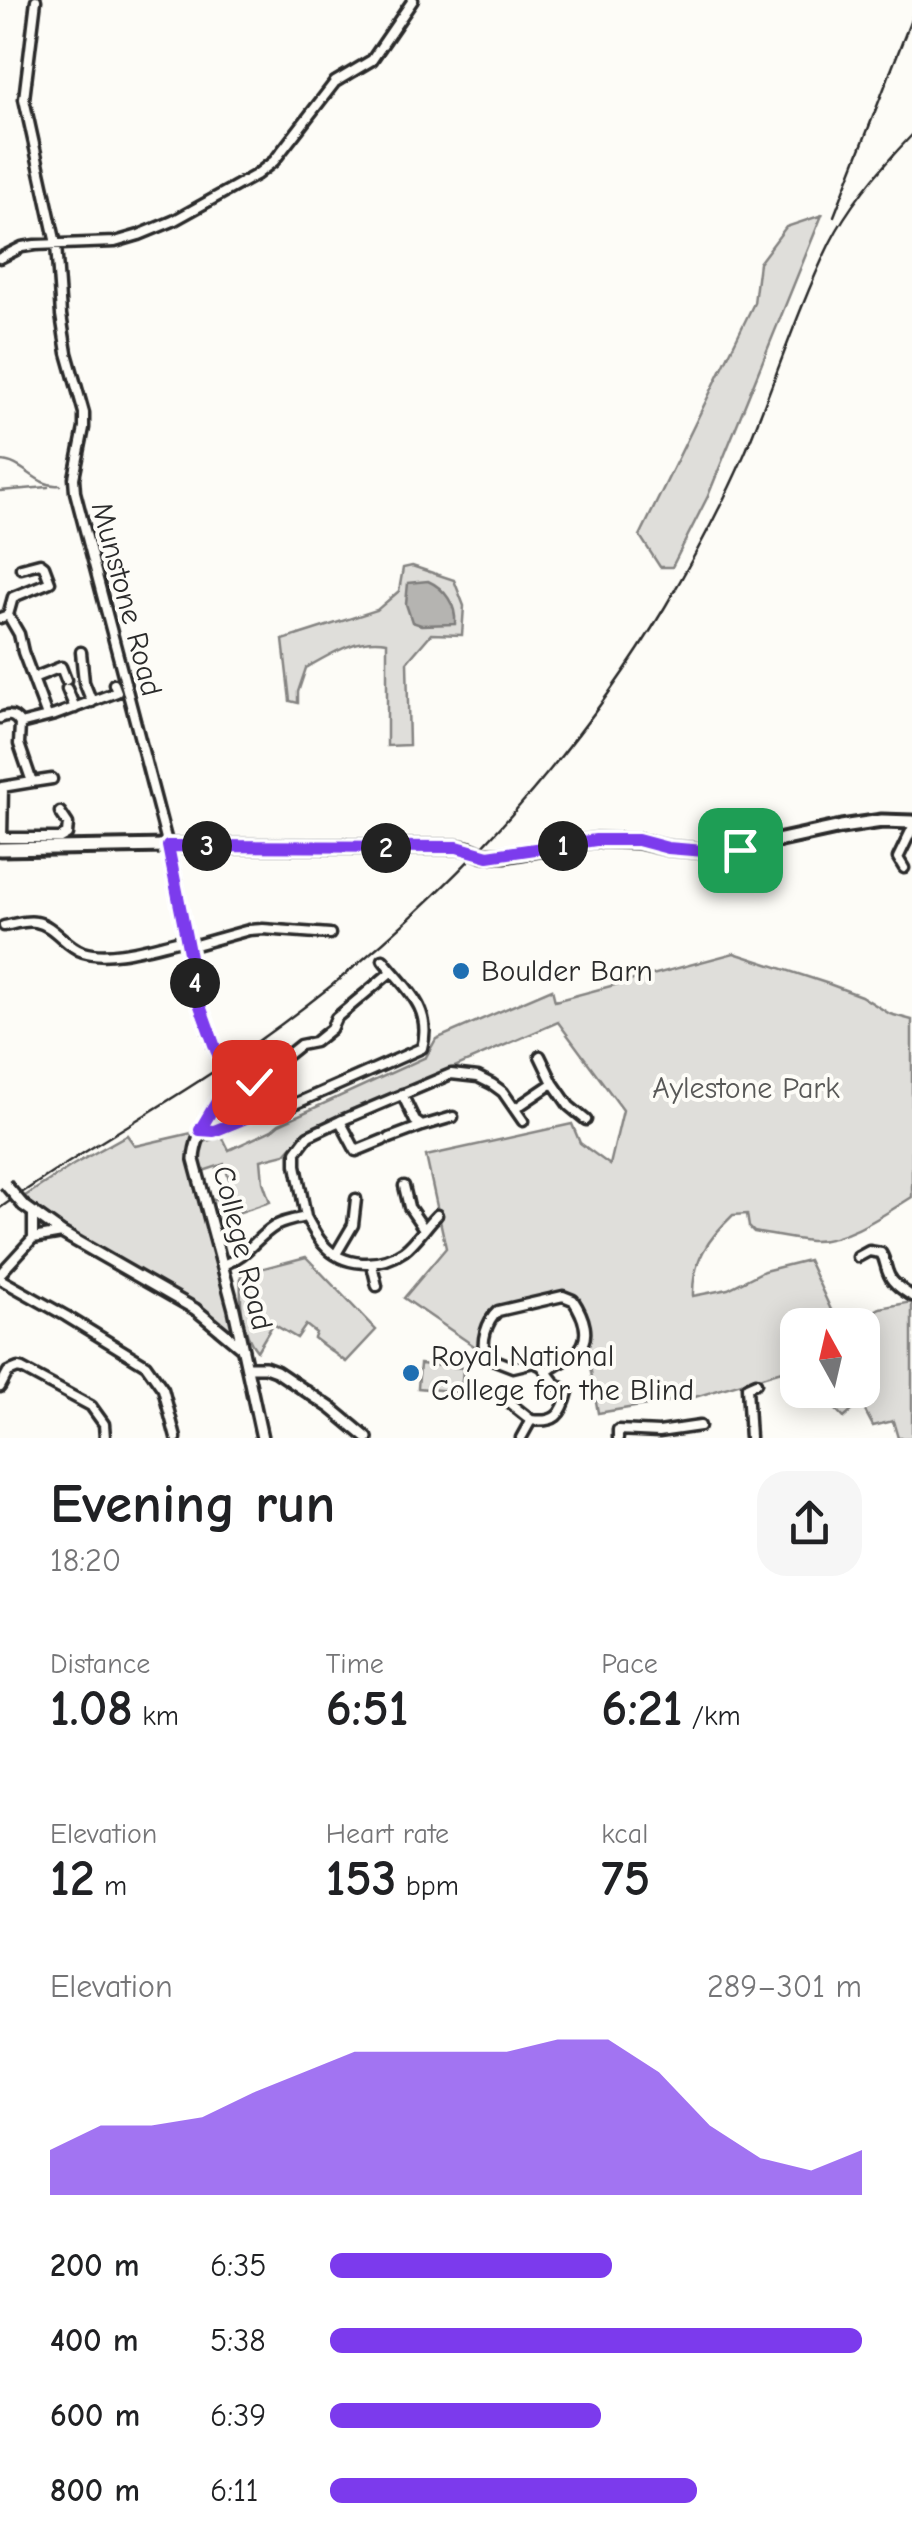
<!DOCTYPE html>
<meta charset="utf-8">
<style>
body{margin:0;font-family:"Comic Neue",sans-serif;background:#f6f6f6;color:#202124;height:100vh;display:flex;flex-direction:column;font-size:38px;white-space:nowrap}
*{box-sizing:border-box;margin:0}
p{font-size:32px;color:#757577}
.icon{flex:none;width:55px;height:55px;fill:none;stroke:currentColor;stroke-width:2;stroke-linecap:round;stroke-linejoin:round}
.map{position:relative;height:1438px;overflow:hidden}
.sheet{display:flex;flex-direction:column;background:#fff;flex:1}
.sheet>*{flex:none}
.needle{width:65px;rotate:352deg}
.controls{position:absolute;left:780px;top:1308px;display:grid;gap:20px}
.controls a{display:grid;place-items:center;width:100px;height:100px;border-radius:20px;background:#fff;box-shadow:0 5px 25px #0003;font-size:50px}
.pin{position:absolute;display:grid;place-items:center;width:85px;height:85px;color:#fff;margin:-42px;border-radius:20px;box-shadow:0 5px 15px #0006}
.km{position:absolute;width:50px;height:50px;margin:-25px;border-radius:50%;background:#222;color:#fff;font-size:28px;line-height:50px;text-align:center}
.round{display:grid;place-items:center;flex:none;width:105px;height:105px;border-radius:30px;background:#f6f6f6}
.head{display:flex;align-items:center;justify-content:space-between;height:170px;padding:0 50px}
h1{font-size:55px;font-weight:700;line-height:75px}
.stats{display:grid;grid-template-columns:repeat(3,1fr);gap:15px;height:170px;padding:10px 50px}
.stats div{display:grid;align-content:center}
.stats b{font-size:50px;font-weight:700}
.stats small{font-size:28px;font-weight:400}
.stats p{font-size:28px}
.chart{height:280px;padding:20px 50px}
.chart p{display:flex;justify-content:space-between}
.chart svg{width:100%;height:180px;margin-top:10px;fill:#7c3aed;opacity:.7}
ul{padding:0 50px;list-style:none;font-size:32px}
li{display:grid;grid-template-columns:160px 120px 1fr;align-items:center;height:75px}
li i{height:25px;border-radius:12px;background:#7c3aed}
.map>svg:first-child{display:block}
</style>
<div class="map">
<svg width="912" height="1438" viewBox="0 0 912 1438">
<rect width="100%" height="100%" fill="#fdfcf7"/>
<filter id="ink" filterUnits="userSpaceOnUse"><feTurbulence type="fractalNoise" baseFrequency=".01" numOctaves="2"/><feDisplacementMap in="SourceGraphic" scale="20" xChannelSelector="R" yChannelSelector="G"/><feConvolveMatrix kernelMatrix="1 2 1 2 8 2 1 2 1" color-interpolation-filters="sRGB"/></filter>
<g filter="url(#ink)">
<!-- green -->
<path fill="#dfdeda" stroke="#858482" stroke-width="2.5" d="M822,215L708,496L672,567H660L640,536L754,303L759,263L786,227Z
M412,566L454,580L464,606L462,635L431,634L407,662L409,745L387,746V642C357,637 332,653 306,668L298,692V703L290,701L283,640L377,610L399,591L403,568Z
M734,953L829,984L861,996L890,1014L912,1020V1197C885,1214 844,1243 810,1241C791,1239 772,1235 754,1232L749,1227L747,1214L733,1215C709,1238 692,1261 693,1296L728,1289L764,1271L808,1260L838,1325H798L797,1369L795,1367L695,1397L598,1413L585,1336L586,1330L569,1297L494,1315L483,1348H477L404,1298L446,1248L426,1156L572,1124L580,1143L610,1165L623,1110L558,1022L305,1132L285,1154L261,1160L263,1182L270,1202L214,1221L209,1201L234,1193L224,1164L200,1172L198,1144L222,1136L229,1150L272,1130L279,1124L426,1057L436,1039L552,989L555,1001Z
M192,1133C183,1174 205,1218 217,1256C224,1282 231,1308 237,1333L235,1335L204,1310L65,1230L34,1208L25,1196L73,1165L127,1135L135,1146Z
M306,1257L376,1330L346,1362L314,1338L316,1333L306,1325L297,1338L273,1324L257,1351C240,1331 240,1299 241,1274Z
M912,1302V1438H898L893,1421L873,1426L864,1409L855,1408L844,1418L817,1390H862V1325H849L880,1308Z
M420,1364L463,1368L461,1392L418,1388Z"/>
<!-- water -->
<path fill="#b5b4b1" stroke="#7e7d7b" stroke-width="2.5" d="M428,581C444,588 457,605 455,624L421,625L412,622L406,604L408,583Z"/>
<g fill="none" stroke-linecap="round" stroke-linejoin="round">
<!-- stream -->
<path stroke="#7e7d7b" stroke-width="2.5" d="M0,461C24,461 36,488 60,485
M0,491L48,487"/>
<!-- minor casing -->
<g stroke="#2b2b2b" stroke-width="15">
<path id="minor" d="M36,0L24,99L56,244L61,315L67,353L84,413V428L74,478L75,492L168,846
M0,258L22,247L35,245L115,242L139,235L173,221L256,175L274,161L335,82L372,60L413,0
M8,615L13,597L50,582L44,566L40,563L21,568
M0,618L8,615L19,634L23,652L47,716
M81,652L84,682L92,702
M33,678L61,667L66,680
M67,689L75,708
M0,718C9,714 15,715 20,724L19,744L32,782L52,779
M20,724L55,715L117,692L114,684
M2,787L32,782
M0,838H60L67,834L68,824L60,812
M2,838L3,787
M904,868L898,858L912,829
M4,926C14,924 26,920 36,922C54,925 65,946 83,952C112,961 156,945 186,939
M188,947L249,930L263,929L330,934
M553,1083L569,1106L586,1120
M402,1094L415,1121L422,1126L453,1117
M516,1108L553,1083L540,1056
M256,1114L249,1100L248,1091L254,1082L300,1045L315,1042L331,1029L336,1018L392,971
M340,1121L356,1151L383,1140
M201,1130L214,1131L256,1114L281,1110L422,1048C433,1008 406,989 383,960
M390,1138L422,1126
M404,1186L409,1207L424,1229
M306,1217L296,1165V1152L308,1136L340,1121L451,1074L478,1077L492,1084L503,1092L523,1121
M33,1238L62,1233
M336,1254L353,1225L356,1199
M858,1257L869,1251L881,1253C886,1261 885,1267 889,1275C893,1284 904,1291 912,1296
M223,1265C249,1255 254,1239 275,1226C284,1221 296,1219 306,1217C311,1226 316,1236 323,1244C343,1268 380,1268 404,1251C416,1242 426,1226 437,1215
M372,1265L377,1286
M0,1274L33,1238V1213
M0,1279L66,1316L146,1365L163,1389L176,1438
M0,1387L8,1372L18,1368L22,1369L91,1406L104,1424L105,1438
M502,1397L531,1420
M521,1438L531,1420C555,1423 562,1416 568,1392L554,1382L542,1366L534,1362L513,1367L487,1357C479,1343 487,1321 498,1311L563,1296L573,1300C583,1315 593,1338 576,1353C568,1361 556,1363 548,1371
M618,1438V1430L659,1432L700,1426
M750,1438L747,1387L756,1383"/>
</g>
<!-- tertiary casing -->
<g stroke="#2b2b2b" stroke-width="16">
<path id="tertiary" d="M168,846L199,1003L216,1051
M227,1071C225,1104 195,1126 194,1160L234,1309L262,1438
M23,1205L62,1233L195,1309L241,1347
M247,1367H265L276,1371L331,1408L367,1438"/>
</g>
<!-- primary casing -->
<g stroke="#2b2b2b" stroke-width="19">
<path id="primary" d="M0,849L168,846L457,847L468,849
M483,855H506L596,840L638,841L668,848L704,851L740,849L841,827L882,821L912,822"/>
</g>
<!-- minor -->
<use href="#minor" stroke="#fdfcf7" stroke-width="8"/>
<!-- tertiary -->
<use href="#tertiary" stroke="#fdfcf7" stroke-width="9"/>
<!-- primary -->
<use href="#primary" stroke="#fdfcf7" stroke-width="11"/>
<!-- rail -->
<path stroke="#2b2b2b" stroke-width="2.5" d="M834,216L912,17
M0,1208C82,1149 172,1103 254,1044C418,928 561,780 665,607C694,558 722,506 745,453C774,384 797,311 830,243C850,203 881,167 912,135"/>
<!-- tertiary-bridge casing -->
<g stroke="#2b2b2b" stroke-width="16" stroke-linecap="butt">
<path id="tertiary-bridge" d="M216,1051L227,1071
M5,1184L23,1205"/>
</g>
<!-- primary-bridge casing -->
<g stroke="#2b2b2b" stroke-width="19" stroke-linecap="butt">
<path id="primary-bridge" d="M468,849L483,855"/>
</g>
<!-- tertiary-bridge -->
<use href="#tertiary-bridge" stroke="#fdfcf7" stroke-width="9"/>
<!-- primary-bridge -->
<use href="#primary-bridge" stroke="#fdfcf7" stroke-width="11"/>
</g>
</g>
<g fill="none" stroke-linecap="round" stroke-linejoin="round" filter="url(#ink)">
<!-- route casing -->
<g stroke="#fff" stroke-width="20">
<path id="route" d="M254,1082C246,1095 250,1101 256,1114L214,1131L200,1130L222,1093L228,1074L216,1050L199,1003L168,846L457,847L488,856L596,840H638L668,848L704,851L740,850"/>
</g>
<!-- route -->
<use href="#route" stroke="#7c3aed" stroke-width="12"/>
</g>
<!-- markers -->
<g fill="#1f6fb2" stroke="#fdfcf7" stroke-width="4">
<circle cx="461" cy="971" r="10"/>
<circle cx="411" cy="1373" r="10"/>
</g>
<g text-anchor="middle" stroke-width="8" stroke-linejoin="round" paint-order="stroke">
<!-- street labels -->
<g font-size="30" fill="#2b2b2b" stroke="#fdfcf7">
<text transform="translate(127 599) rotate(75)" y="10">Munstone Road</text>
<text transform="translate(243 1248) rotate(76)" y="10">College Road</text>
</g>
<!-- poi labels -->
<g font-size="30" fill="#2b2b2b" stroke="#fdfcf7" text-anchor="start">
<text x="481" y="981">Boulder Barn</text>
<text x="431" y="1366">Royal National<tspan x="431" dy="34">College for the Blind</tspan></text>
</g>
<!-- park labels -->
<g font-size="30" fill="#585857" stroke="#fdfcf7">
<text x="746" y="1098">Aylestone Park</text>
</g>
</g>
</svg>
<div class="controls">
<a><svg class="needle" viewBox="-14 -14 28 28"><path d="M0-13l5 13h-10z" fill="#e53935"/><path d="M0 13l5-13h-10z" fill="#757577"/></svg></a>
</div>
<div class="pin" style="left:740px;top:850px;background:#1e9e55"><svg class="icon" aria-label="arrive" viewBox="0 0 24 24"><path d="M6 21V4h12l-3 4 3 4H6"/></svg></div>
<div class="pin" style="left:254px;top:1082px;background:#d93025"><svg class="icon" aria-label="check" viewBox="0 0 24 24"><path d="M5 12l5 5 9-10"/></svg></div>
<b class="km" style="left:563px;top:846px">1</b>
<b class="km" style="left:386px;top:848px">2</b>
<b class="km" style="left:207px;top:846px">3</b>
<b class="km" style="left:195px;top:983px">4</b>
</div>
<section class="sheet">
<div class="head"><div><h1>Evening run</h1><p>18:20</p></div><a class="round"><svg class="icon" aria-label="share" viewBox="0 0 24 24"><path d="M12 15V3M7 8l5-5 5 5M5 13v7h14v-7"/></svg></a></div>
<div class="stats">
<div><p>Distance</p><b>1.08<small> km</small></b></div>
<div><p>Time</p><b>6:51</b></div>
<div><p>Pace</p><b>6:21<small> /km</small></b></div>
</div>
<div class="stats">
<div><p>Elevation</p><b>12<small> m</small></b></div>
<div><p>Heart rate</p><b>153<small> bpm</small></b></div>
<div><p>kcal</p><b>75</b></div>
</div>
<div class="chart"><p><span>Elevation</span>289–301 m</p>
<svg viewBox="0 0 160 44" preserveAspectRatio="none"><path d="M0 44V33L10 27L20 27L30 25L40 19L50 14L60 9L70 9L80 9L90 9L100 6L110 6L120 14L130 27L140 35L150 38L160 33V44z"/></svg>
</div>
<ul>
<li><b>200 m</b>6:35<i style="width:53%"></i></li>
<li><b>400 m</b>5:38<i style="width:100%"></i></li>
<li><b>600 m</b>6:39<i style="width:51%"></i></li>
<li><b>800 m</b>6:11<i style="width:69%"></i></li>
</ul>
</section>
